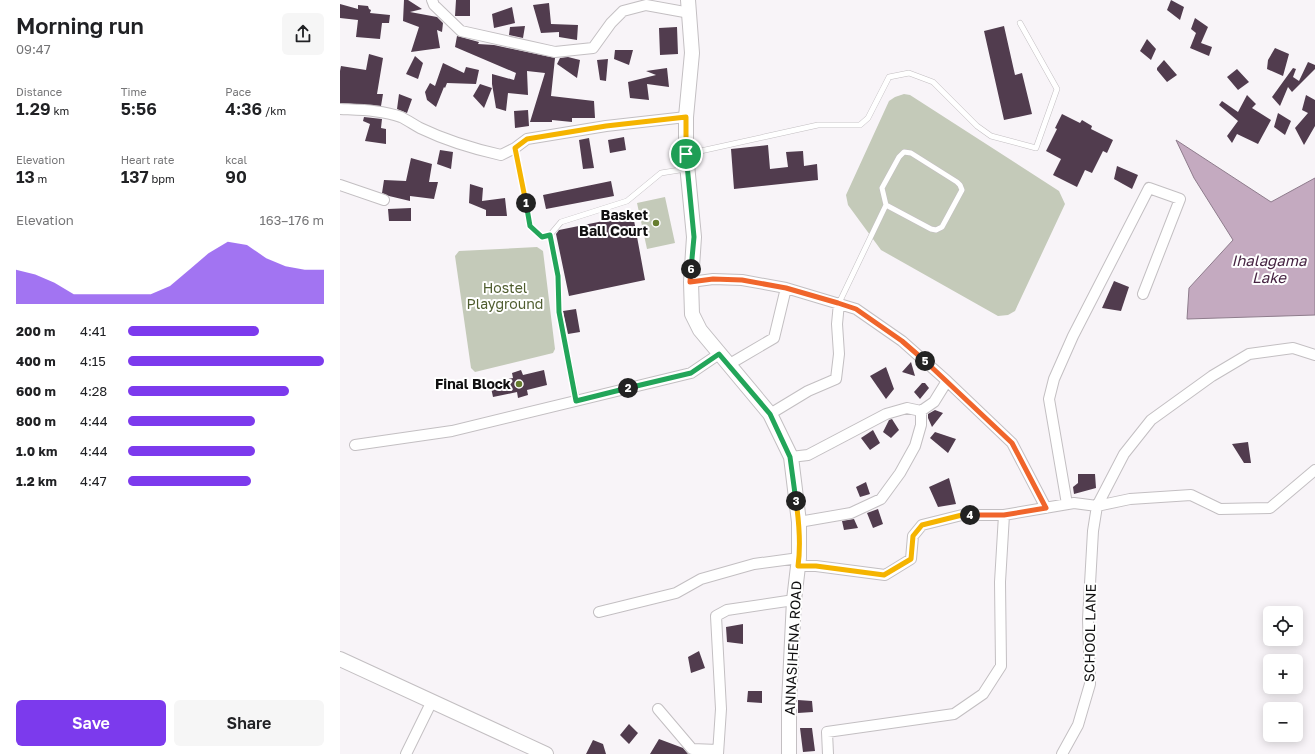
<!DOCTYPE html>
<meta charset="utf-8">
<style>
body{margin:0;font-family:"Golos Text",sans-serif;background:#f6f6f6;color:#202124;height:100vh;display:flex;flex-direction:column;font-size:15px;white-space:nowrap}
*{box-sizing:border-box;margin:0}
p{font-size:13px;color:#757577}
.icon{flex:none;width:22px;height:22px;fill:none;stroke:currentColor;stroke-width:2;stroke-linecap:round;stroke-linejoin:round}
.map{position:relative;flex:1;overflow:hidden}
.drawer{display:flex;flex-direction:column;background:#fff;width:340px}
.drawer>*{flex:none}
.fabs{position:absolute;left:923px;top:606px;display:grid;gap:8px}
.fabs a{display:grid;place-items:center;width:40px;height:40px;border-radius:6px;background:#fff;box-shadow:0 2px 10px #0003;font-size:20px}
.pin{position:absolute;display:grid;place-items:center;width:34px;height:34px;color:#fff;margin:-17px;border:2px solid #fff;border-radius:50%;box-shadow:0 1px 4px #0007}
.km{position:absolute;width:20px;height:20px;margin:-10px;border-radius:50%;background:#222;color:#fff;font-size:11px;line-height:20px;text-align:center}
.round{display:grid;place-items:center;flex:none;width:42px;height:42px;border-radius:6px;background:#f6f6f6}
.summary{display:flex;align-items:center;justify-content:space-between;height:68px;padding:0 16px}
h1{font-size:22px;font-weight:600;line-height:30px}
.metrics{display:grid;grid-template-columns:repeat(3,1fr);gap:6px;height:68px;padding:4px 16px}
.metrics div{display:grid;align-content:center}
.metrics b{font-size:17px;font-weight:600}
.metrics small{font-size:11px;font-weight:400}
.metrics p{font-size:11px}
.chart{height:112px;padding:8px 16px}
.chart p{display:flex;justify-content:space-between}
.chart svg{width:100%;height:72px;margin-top:4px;fill:#7c3aed;opacity:.7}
.primary-button{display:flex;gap:8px;margin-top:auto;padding:8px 16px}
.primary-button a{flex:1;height:46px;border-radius:6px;background:#7c3aed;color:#fff;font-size:16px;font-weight:600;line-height:46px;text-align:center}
.primary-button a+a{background:#f6f6f6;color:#202124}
ul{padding:0 16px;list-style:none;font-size:13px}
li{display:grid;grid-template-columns:64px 48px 1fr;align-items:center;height:30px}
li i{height:10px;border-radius:5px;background:#7c3aed}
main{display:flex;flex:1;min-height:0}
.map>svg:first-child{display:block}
</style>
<main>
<section class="drawer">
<div class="summary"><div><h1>Morning run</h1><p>09:47</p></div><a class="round"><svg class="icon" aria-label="share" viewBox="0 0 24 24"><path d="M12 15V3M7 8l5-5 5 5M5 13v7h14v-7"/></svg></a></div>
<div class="metrics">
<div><p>Distance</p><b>1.29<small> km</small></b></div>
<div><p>Time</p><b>5:56</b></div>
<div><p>Pace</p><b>4:36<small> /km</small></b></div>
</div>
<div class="metrics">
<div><p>Elevation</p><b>13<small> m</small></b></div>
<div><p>Heart rate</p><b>137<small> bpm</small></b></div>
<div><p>kcal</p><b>90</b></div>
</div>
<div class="chart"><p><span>Elevation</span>163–176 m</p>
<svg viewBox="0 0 160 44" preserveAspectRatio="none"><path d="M0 44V23L10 26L20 31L30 38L40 38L50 38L60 38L70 38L80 33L90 23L100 13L110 6L120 8L130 16L140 21L150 23L160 23V44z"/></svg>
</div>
<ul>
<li><b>200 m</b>4:41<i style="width:67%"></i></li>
<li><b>400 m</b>4:15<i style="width:100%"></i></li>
<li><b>600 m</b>4:28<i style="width:82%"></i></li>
<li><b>800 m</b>4:44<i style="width:65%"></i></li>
<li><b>1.0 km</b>4:44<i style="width:65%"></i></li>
<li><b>1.2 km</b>4:47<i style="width:63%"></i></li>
</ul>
<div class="primary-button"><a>Save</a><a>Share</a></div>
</section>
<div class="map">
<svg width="975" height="754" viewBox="0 0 975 754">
<rect width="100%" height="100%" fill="#f8f4f8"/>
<!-- green -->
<path fill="#c4cab9" d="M564,94L570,95L719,191L725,204L675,311L668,315L658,316L541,250L508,205L506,195L549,101L555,97Z
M325,197L335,243L307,249L297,203Z
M197,247L203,251L215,349L213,353L135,372L131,368L115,256L119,251Z"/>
<!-- water -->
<path fill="#c4aac0" stroke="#8e7c8c" d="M836,140L931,202L975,178V315L847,319L849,288L893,240L854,178Z"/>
<!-- building -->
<path fill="#513c4e" d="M64,0H68L82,9L70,12L97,17L103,23L102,32L97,30L100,48L71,52L79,27L63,21Z
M116,0H130V16H115Z
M831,0L844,7L840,20L827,10Z
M209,3L211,24L238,25L237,40L219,37V32L201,33L193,5Z
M0,4L18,9V5L28,6L29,9L31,10L30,13L50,15L49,23H42L40,39L16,37L18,20L0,18Z
M172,7L175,23L154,28L152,14Z
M855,18L868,27L861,43L872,47L869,56L850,48L856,33L851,29Z
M185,26L183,38L169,35L170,27Z
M664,26L675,75L682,73L692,114L664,120L644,31Z
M337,27L338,54L320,55L319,28Z
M117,36L139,42L138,44L154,45L215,58L211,96L254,101L255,118H232V122L212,120V122H190L205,73L187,71L188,95L168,93L166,111L156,108L152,84V74L174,80L176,73L115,47Z
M807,39L816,49L811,60L800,51Z
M935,48L949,54L943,76L927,69L928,60Z
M275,50H293L289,65L274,59Z
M29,54L43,58L37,94H43L41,106L0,103V71L1,66L26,70Z
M75,56L83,63L78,79L66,74Z
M228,57L240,60L237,78L217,64L220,58Z
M268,59L266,81L260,80L257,60Z
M824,60L837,75L827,82L817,70V68Z
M968,62L975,65V69L952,92L948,87L940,106L932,97L953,68L956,69L953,77L959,81Z
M103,63L124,73L126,67L139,70L136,84L107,83L105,88L104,87L96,107L87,100L85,92L90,83L95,86Z
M327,68L329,87L307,84L309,100L290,98L288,82L316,75L306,71Z
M897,69L909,82L898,90L887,77Z
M140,84L152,88L144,108L133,96Z
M59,94L72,99L67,113L57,109Z
M907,95L916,104L912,108L931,120L918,144L897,134L892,143L887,136L898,121L879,105L882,101L898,112Z
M966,95L975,100V126L964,145L955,128L968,113L962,110Z
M188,110L189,126L175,128L174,111Z
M938,113L951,121L945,135L934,127Z
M722,114L740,123L742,120L752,126L751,129L773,140L767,153L763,151L752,173L745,170L737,187L713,175L721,159L706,151L717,129L715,128Z
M24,117L42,119L41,128L46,129V144L25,141L30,124L23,121Z
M284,137L286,150L270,153L268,140Z
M249,138L254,168L243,169L239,140Z
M428,145L430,169L448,167L446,152L463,151L464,166L477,164L478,180L394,189L391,149Z
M100,150L113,152L111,169L97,164Z
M71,158L92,164L89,182H98L94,199L70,196V201L49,196L42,193L44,180L66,181Z
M777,166L798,175L792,189L774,179Z
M271,181L274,196L206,209L203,195Z
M130,184L143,188L142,201L165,198L167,216H146V210L129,203Z
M71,208V221H49L48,209Z
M293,215L305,280L229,296L216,234L219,230Z
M774,281L789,287L781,311L762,308Z
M236,309L240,332L228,334L223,311Z
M571,362L575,376L562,372Z
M546,367L554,389L546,399L530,376Z
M181,370L183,375L204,370L207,385L187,390L188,395L178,398L177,392L153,397L150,383L173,378L172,373Z
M582,383H585L589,388L580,399L574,392Z
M595,410L603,413L592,427L588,418V414Z
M552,419L559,430L551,438L543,432L549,420Z
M533,430L540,443L530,450L521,438Z
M595,432L616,439L608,453L590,438Z
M908,442L911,463H904L892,444Z
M738,474H755L756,488L734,494L733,487L738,483Z
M609,478L616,504L598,507L589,487Z
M526,482L530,494L520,497L516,487Z
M538,509L543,524L533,528L527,513Z
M514,519L518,528L504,530L502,521Z
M403,624V644L387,642L386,627Z
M359,651L365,668L351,673L348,657Z
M408,691H422V703L407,702Z
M458,700L472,701L473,712L458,713Z
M289,724L298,733L289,744L280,735Z
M460,728H472L475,751L463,752Z
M319,739L343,748L348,754H310Z
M253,740L263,744L266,754H246Z"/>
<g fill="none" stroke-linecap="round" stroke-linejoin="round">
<!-- lane casing -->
<g stroke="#c3bfc2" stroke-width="6">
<path id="lane" d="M175,148L190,226L202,237L210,235L221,222L287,201L321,173L346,169
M347,154L478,125H520L528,118L549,77L569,73L593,82L637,126L651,136L696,148L717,89L680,23
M210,235L218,276L219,312L237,401
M499,303L546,205L542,188L559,157L564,152L571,153L617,182L620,185L622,190L602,227L596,230L591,229L546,205"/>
</g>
<!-- street casing -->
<g stroke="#c3bfc2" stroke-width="12">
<path id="street" d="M92,0L94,5L121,31L215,52L253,48L271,23L283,11L306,5L350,13
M0,109C20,110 42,110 61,117C67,120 73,124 80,128C105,140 134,149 161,155L175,148L187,139L266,126L346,117
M0,185L44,200
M351,282L373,279L402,280L446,288L516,309L562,341L607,381L672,443L706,508
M388,365L434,338L446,288
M430,414L468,391L496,379L499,354L497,324L499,303
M15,445L112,431L351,373L379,354
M451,457L468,455L546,414L567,408L581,411L594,402L607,381
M727,504L709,399L714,379L733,336L809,188L840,199L803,294
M459,522L511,513L541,499L560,473L575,446L581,425V411
M458,566H476L545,575L571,559L573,536L582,525L622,515H664L734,503L757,506L790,499L851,495L880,509L930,508L975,470
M259,612L336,593L361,579L414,564L459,558
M318,709L352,749L378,750
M66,754L92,701
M378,754L381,709L376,616L387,610L454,600
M488,754L487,732L614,714L643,694L661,666L660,582L664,515
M722,754L738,725L750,684L748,619L753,531L757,506L784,454L811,420L872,376L909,354L953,348L975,355"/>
</g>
<!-- secondary casing -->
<g stroke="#c3bfc2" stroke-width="16">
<path id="secondary" d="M348,0L352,53L346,117V154L354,237L351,282L352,314L360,330L430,414L451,457L459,522V558L454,600L449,703V754
M0,659L206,754"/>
</g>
<!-- lane -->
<use href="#lane" stroke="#fff" stroke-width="5"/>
<!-- street -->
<use href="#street" stroke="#fff" stroke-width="10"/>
<!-- secondary -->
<use href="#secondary" stroke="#fff" stroke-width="14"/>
</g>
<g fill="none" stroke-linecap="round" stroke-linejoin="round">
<!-- split-1 casing -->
<g stroke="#fff" stroke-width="8">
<path id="split-1" d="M186,203L175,148L187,139L266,126L346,117V154"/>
</g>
<!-- split-2 casing -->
<g stroke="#fff" stroke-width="8">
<path id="split-2" d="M186,203L190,226L202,237L210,235L218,276L219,312L236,401L288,388"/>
</g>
<!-- split-3 casing -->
<g stroke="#fff" stroke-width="8">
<path id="split-3" d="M288,388L351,373L379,354L430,414L450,457L456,501"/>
</g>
<!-- split-4 casing -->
<g stroke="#fff" stroke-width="8">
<path id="split-4" d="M456,501C459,522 461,545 458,566H476L544,575L571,559L573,536L582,525L622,515H630"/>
</g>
<!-- split-5 casing -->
<g stroke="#fff" stroke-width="8">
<path id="split-5" d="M585,361L672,443L706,508L664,515H630"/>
</g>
<!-- split-6 casing -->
<g stroke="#fff" stroke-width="8">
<path id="split-6" d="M351,269L350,282L373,279L402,280L446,288L498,303L516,309L562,341L585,361"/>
</g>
<!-- split-7 casing -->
<g stroke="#fff" stroke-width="8">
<path id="split-7" d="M346,154L354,237L351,269"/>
</g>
<!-- split-1 -->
<use href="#split-1" stroke="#f5b400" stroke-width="5"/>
<!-- split-2 -->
<use href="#split-2" stroke="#22a559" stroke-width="5"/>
<!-- split-3 -->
<use href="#split-3" stroke="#22a559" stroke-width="5"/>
<!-- split-4 -->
<use href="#split-4" stroke="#f5b400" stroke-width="5"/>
<!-- split-5 -->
<use href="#split-5" stroke="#f0652b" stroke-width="5"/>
<!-- split-6 -->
<use href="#split-6" stroke="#f0652b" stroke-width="5"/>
<!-- split-7 -->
<use href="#split-7" stroke="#22a559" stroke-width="5"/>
</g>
<!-- markers -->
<g fill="#667d2f" stroke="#fff" stroke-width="1.5">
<circle cx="316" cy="223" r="4"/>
<circle cx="179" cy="384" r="4"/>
</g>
<g text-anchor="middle" stroke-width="4" stroke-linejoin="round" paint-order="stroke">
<!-- poi labels -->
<g font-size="14" font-weight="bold" fill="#111011" stroke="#fff" text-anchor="end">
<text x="308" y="220">Basket<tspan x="308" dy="16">Ball Court</tspan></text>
<text x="171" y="389">Final Block</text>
</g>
<!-- park labels -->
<g font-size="14" fill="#4f5d2f" stroke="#fff">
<text x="165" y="293">Hostel<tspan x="165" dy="16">Playground</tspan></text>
</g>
<!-- street labels -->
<g font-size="14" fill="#111011" stroke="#fff">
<text transform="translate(750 633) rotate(-89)" y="5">SCHOOL LANE</text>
<text transform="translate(453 648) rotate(-87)" y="5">ANNASIHENA ROAD</text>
</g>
<!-- water labels -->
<g font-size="15" font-style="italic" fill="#462342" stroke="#fff">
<text x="929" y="266">Ihalagama<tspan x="929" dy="17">Lake</tspan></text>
</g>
</g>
</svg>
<div class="fabs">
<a><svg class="icon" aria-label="locate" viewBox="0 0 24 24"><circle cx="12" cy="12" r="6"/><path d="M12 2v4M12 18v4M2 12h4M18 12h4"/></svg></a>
<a>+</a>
<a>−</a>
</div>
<div class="pin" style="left:346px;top:154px;background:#1e9e55"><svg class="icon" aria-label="arrive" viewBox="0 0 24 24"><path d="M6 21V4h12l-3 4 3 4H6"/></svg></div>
<b class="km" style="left:186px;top:203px">1</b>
<b class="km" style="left:288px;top:388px">2</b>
<b class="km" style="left:456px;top:501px">3</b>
<b class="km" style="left:630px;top:515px">4</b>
<b class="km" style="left:585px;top:361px">5</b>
<b class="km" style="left:351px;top:269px">6</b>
</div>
</main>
